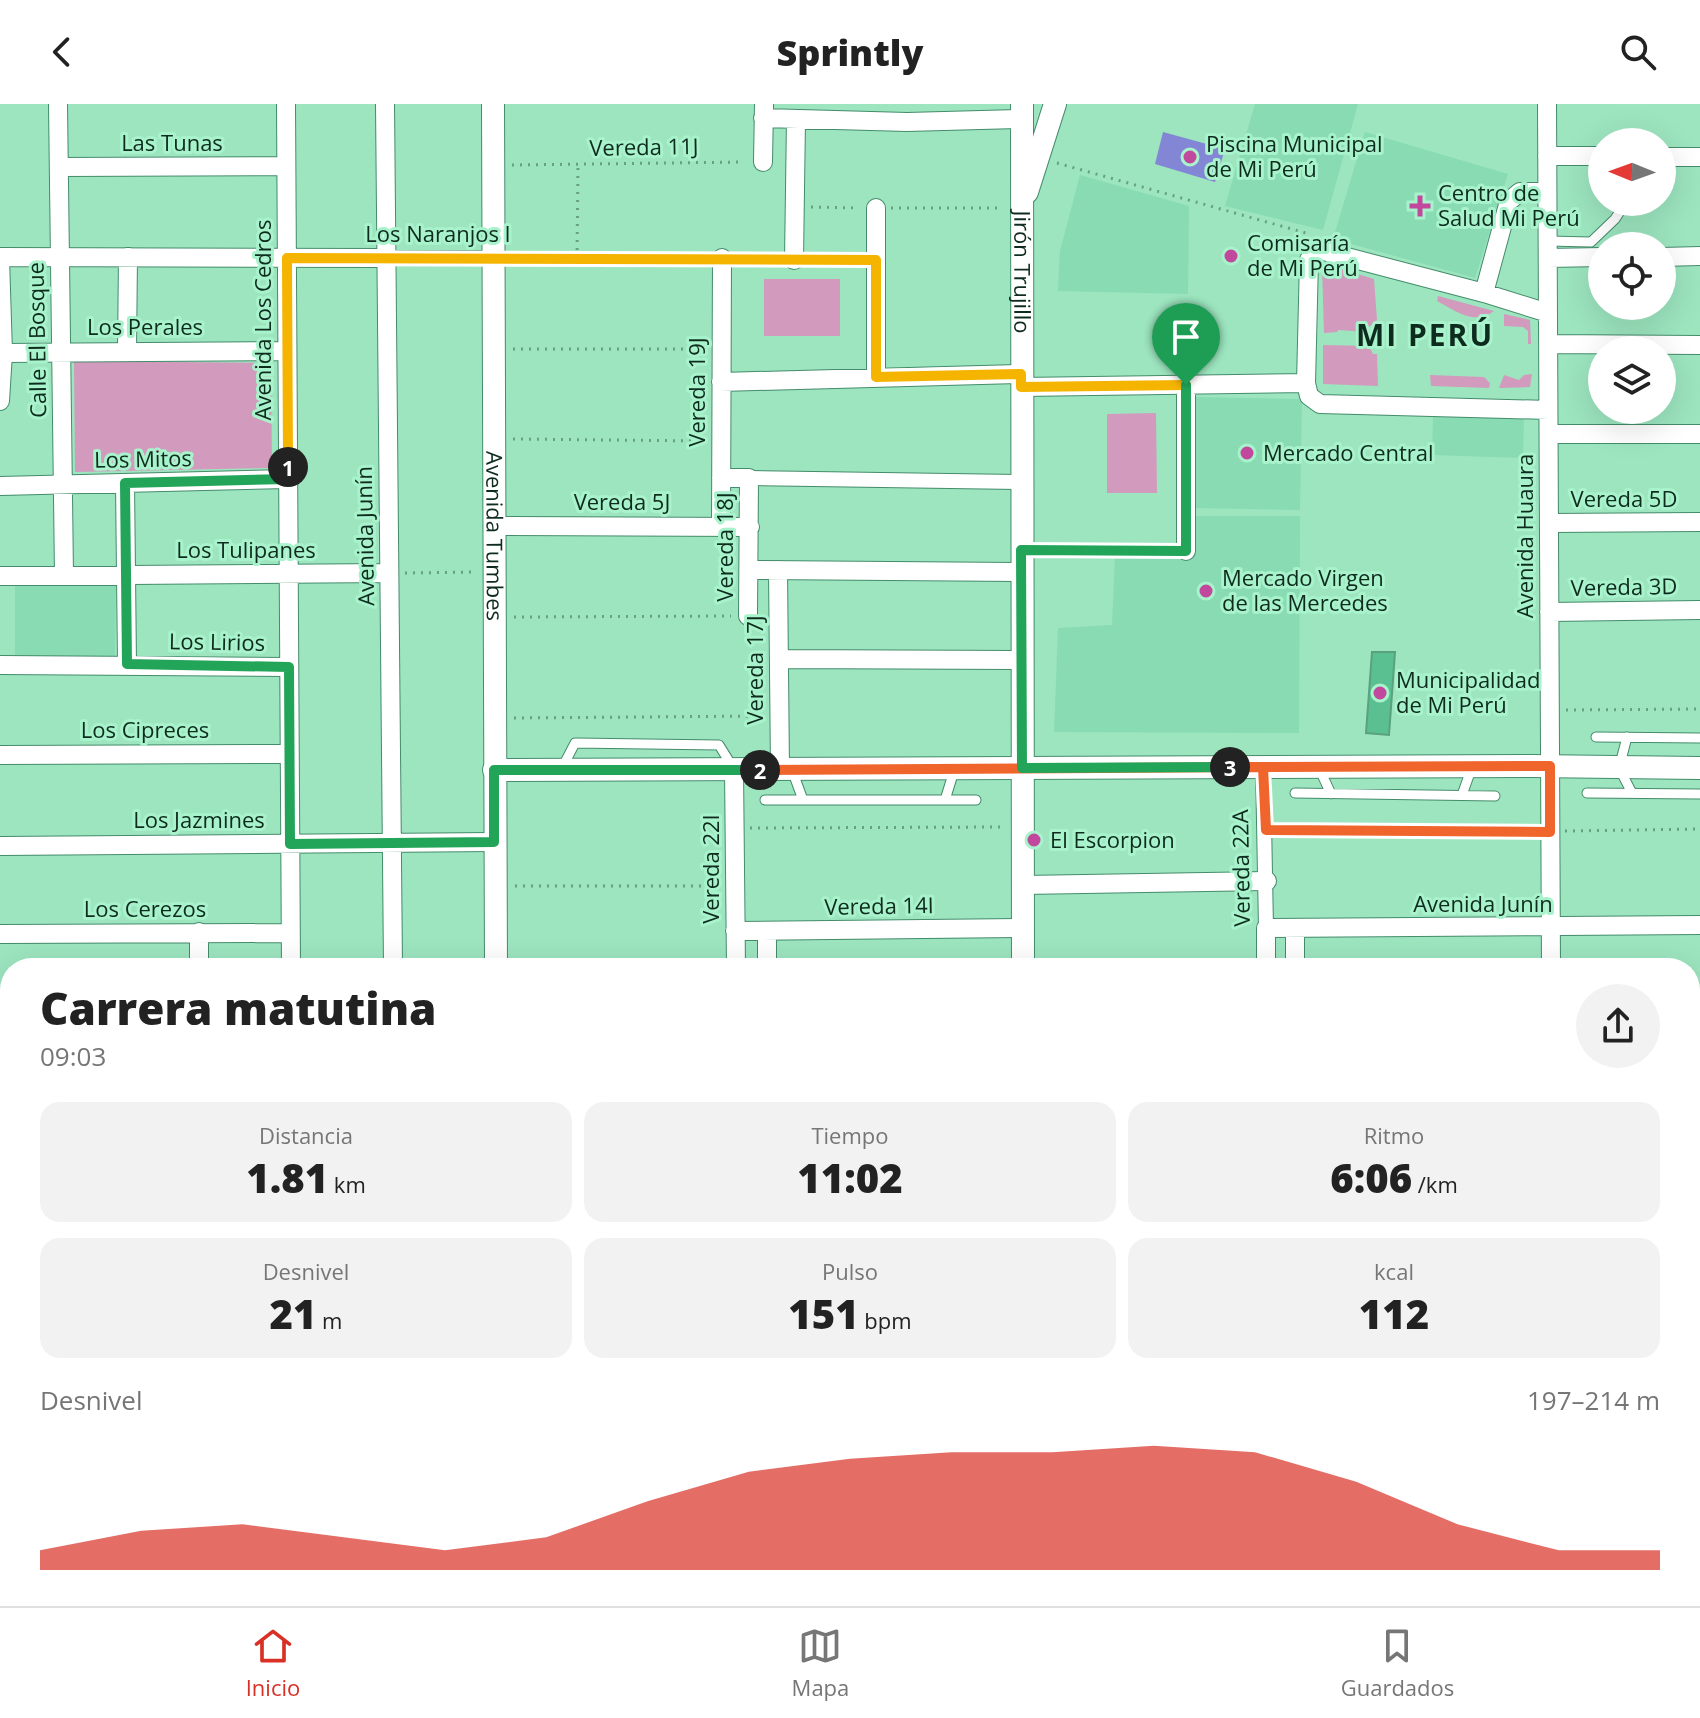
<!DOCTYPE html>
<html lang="es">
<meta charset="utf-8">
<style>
body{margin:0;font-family:"Open Sans",sans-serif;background:#f2f2f2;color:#222;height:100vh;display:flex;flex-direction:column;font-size:30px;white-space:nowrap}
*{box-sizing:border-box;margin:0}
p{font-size:26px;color:#767676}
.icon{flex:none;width:44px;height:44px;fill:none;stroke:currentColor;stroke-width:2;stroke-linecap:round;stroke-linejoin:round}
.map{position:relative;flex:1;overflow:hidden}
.details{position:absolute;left:0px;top:854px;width:1700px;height:648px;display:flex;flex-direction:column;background:#fff;border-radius:32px 32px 0 0;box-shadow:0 8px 32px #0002}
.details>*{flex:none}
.needle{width:52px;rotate:271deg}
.tools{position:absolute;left:1588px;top:24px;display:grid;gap:16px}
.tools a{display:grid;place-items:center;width:88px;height:88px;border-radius:50%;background:#fff;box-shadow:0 8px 32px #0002;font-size:40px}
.pin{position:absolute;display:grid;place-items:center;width:68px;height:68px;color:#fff;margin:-82px -34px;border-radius:50% 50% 50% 0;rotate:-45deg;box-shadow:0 0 8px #0007}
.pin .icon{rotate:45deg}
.km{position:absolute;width:40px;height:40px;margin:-20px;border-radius:50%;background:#222;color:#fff;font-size:22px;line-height:40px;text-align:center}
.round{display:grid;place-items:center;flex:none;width:84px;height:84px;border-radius:42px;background:#f2f2f2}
.headline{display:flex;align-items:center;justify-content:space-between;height:136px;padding:0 40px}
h1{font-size:44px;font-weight:800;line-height:60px}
.metrics{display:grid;grid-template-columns:repeat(3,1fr);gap:12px;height:136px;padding:8px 40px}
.metrics div{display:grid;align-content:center;border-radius:20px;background:#f2f2f2;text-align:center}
.metrics b{font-size:40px;font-weight:800}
.metrics small{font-size:22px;font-weight:400}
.metrics p{font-size:22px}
.chart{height:224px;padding:16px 40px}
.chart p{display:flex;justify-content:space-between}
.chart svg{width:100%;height:144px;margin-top:8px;fill:#d93025;opacity:.7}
header{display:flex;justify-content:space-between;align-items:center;height:104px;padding:0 40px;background:#fff;font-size:36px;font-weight:800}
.tab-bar{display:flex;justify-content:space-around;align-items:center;height:112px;border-top:2px solid #e0e0e0;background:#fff;font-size:22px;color:#767676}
.tab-bar a{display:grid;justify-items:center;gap:4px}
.tab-bar .active{color:#d93025}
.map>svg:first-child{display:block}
</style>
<header><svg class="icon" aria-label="back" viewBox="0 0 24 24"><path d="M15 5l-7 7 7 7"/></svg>Sprintly<svg class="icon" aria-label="search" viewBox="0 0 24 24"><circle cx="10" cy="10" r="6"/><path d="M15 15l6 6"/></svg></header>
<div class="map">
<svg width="1700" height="1502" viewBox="0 0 1700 1502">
<rect width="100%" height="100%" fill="#9ce5bf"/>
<!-- built -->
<path fill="#88dbb2" d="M1255,0H1358L1323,126L1225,102Z
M1365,28L1508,70L1475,174L1333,135Z
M1080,71L1189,102L1188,190L1058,187L1060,147Z
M1194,293L1302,295L1300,406L1192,404Z
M1433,313L1524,314L1523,354L1432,351Z
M1191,412H1300L1299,629L1054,628L1058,524L1112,521L1115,453L1189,452Z
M15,478H116L115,554H15Z"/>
<!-- green -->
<path fill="#d29abd" d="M1324,160L1374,175L1377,216L1369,223L1368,228L1338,226L1337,228L1324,229L1322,162Z
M764,175H840V232H764Z
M1438,192L1494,207C1474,222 1456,207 1437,197Z
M1504,210L1530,216L1531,240H1528V227L1523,223L1504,222Z
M1323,241L1369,242L1373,250H1377L1378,282L1323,280Z
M74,257L271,259L272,364L75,368Z
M1532,270L1530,283L1499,284L1504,271L1519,276L1524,271Z
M1430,271L1484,273L1490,279L1489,284L1431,282Z
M1156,309L1157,389H1107V310Z
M0,1115L10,1127V1228L0,1212Z
M270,1492H359L368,1502H280Z
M438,1492H479L481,1502H437Z"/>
<!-- water -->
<path fill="#8385d5" d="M1163,28L1225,45L1215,78L1155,60Z"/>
<!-- building -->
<path fill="#5bc091" stroke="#5aa17f" stroke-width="2" d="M1372,548H1395L1389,631L1366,629Z"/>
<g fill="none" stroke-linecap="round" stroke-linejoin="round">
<!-- service casing -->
<g stroke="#448c6b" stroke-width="11">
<path id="service" d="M1548,137L1591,138L1615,115L1626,98
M1596,633L1700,634
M1627,633L1619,664L1632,689
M562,664L575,639L719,641L732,662
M1319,664L1331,690
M792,666L803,696
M1295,689L1495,692
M1587,689L1700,690
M1462,691L1472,663
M765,696H976
M945,696L954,667"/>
</g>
<!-- pedestrian casing -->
<g stroke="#448c6b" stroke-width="16">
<path id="pedestrian" d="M386,154H493
M749,374L1021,378
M1263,663L1266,824"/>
</g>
<!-- minor casing -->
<g stroke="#448c6b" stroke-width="20">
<path id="minor" d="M58,0L64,471
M286,0L291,864
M385,0L393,864
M1547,0L1551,864
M763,14L907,18L1022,15
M1547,52H1602
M1662,53H1700
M763,58L764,0
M59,63L286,62
M876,104V273
M0,153L386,154
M1662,153L1700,152
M0,154L3,249L0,297
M1548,154L1602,153
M794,156L796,15
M1484,189L1509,97L1520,88H1547
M1548,240L1700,241
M127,247L128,153
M3,249L287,247
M721,278L1021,270
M1306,279L1309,156L1312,150L1320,146L1484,189L1548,209
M1021,283L1306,279L1309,292L1320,300L1548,306
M1549,330H1700
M721,374H749L748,512
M125,379L127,560
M0,382L288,375
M1549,419L1700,418
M493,422L750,423
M721,423L722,154
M1186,447V281
M749,466L1021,468
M778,466L780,666
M0,472L389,469
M1549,508L1700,506
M779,555L1022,556
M0,561L289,563
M0,651L290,650
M734,665L736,864
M0,742L494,738
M1023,781L1267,777
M735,827L1023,824
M767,827V864
M0,830L291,829
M199,864V828
M1266,864V824L1700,821
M1295,864V825
M1690,910H1700
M0,923H10
M0,970L10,997
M1690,1000H1700
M1690,1088H1700
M1690,1181H1700
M1690,1273H1700
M1690,1359H1700
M1690,1450H1700
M0,1467L10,1484
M135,1492L148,1502
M787,1492V1502
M1554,1492V1502
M111,1502L128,1492"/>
</g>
<!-- tertiary casing -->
<g stroke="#448c6b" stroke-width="24">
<g id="tertiary">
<path id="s1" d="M493,0L496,864"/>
<path id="s2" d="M1022,0L1023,864"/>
<path d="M1027,88L1055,0"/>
<path d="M494,666L1532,662L1700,664"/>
<path d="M1028,1492V1502"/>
</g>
</g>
<!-- trunk casing -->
<g stroke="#fff" stroke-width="32">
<path id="trunk" d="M0,1091L10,1108
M0,1233L10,1246
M248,1492L258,1502
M369,1492L379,1502
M486,1492L492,1502
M426,1502L427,1492"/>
</g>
<!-- path -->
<path stroke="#67a083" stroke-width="3" stroke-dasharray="2 6" stroke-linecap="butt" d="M1057,59L1306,129L1309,133
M512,61L744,58
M811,103L859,104
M891,104H1003
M513,154H705
M577,154L578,60
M741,155H777
M813,156H861
M513,245H706
M513,335L705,337
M1041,446L1170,447
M405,469L477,468
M514,513L731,512
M1566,606L1700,605
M514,614L762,612
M750,724L1003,723
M1277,726L1534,728
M1565,727L1700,725
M515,782H719
M0,1047L10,1069
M3,1268L10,1275
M1317,1502V1492"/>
<!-- service -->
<use href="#service" stroke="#fff" stroke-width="9"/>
<!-- pedestrian -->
<use href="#pedestrian" stroke="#fff" stroke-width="14"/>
<!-- minor -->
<use href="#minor" stroke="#fff" stroke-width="18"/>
<!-- tertiary -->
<use href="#tertiary" stroke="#fff" stroke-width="22"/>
<!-- trunk -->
<use href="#trunk" stroke="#dbcc64" stroke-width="30"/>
</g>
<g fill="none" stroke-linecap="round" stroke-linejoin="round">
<!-- split-1 casing -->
<g stroke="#fff" stroke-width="16">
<path id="split-1" d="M288,363L287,154L876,156V273L1021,270V283L1186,281"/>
</g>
<!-- split-2 casing -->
<g stroke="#fff" stroke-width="16">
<path id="split-2" d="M288,363V375L125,379L127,560L289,563L290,740L494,738V666H760"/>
</g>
<!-- split-3 casing -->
<g stroke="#fff" stroke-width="16">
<path id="split-3" d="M760,666L1263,663L1266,726L1550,728V662L1263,663H1230"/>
</g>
<!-- split-4 casing -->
<g stroke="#fff" stroke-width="16">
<path id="split-4" d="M1186,281V447L1021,446L1022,664L1230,663"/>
</g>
<!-- split-1 -->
<use href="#split-1" stroke="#f5b400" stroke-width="10"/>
<!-- split-2 -->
<use href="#split-2" stroke="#22a559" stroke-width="10"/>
<!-- split-3 -->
<use href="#split-3" stroke="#f0652b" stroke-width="10"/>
<!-- split-4 -->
<use href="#split-4" stroke="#22a559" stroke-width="10"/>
</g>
<!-- markers -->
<g fill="#c1489c" stroke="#a8f2cc" stroke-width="3">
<circle cx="1190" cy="53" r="8"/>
<path d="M1416 90h8v8h8v8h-8v8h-8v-8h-8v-8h8z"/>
<circle cx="1231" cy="152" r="8"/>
<circle cx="1247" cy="349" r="8"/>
<circle cx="1206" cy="487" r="8"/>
<circle cx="1380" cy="589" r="8"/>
<circle cx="1034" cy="736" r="8"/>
</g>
<g text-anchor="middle" stroke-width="6" stroke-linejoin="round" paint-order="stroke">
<!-- street labels -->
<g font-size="22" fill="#0e2c1e" stroke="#a8f2cc">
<text x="172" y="47">Las Tunas</text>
<text transform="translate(644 43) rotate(-1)" y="8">Vereda 11J</text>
<text x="438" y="138">Los Naranjos I</text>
<text dy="8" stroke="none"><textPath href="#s2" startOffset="168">Jirón Trujillo</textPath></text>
<text transform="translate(263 216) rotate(-90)" y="8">Avenida Los Cedros</text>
<text x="145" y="231">Los Perales</text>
<text transform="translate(37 236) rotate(-91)" y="8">Calle El Bosque</text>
<text transform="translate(697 288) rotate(-90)" y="8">Vereda 19J</text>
<text transform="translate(143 355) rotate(-1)" y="8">Los Mitos</text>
<text x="1624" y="403">Vereda 5D</text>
<text x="622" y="406">Vereda 5J</text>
<text transform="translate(365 432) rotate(-91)" y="8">Avenida Junín</text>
<text dy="8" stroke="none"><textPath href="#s1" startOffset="432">Avenida Tumbes</textPath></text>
<text transform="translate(1525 432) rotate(-90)" y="8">Avenida Huaura</text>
<text transform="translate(725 443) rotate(-90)" y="8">Vereda 18J</text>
<text x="246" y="454">Los Tulipanes</text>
<text transform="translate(1624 483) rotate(-1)" y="8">Vereda 3D</text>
<text transform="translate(217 538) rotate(1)" y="8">Los Lirios</text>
<text transform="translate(755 566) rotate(-90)" y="8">Vereda 17J</text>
<text x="145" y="634">Los Cipreces</text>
<text x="199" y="724">Los Jazmines</text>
<text transform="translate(1241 764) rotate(-91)" y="8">Vereda 22A</text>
<text transform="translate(711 765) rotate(-90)" y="8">Vereda 22I</text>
<text x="1483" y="808">Avenida Junín</text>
<text transform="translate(879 802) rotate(-1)" y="8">Vereda 14I</text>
<text x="145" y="813">Los Cerezos</text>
</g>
<!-- poi labels -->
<g font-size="22" fill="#0e2c1e" stroke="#a8f2cc" text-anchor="start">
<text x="1206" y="48">Piscina Municipal<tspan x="1206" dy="25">de Mi Perú</tspan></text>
<text x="1438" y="97">Centro de<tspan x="1438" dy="25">Salud Mi Perú</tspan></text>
<text x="1247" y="147">Comisaría<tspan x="1247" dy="25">de Mi Perú</tspan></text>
<text x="1263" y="357">Mercado Central</text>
<text x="1222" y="482">Mercado Virgen<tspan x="1222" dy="25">de las Mercedes</tspan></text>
<text x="1396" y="584">Municipalidad<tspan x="1396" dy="25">de Mi Perú</tspan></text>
<text x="1050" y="744">El Escorpion</text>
</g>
<!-- district labels -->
<g font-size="30" font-weight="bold" letter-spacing="2" fill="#0e2c1e" stroke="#a8f2cc">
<text x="1425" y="242">MI PERÚ</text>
</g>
</g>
</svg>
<div class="tools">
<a><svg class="needle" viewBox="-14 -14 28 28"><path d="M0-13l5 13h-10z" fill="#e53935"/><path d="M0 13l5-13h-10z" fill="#767676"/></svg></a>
<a><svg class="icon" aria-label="locate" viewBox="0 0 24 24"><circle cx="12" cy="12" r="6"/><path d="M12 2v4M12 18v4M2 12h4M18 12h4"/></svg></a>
<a><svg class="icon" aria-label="layers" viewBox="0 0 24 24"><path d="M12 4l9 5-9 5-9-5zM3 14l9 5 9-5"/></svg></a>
</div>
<div class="pin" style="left:1186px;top:281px;background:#1e9e55"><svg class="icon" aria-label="arrive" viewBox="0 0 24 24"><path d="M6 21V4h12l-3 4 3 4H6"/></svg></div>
<b class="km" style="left:288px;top:363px">1</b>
<b class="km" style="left:760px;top:666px">2</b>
<b class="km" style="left:1230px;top:663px">3</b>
<section class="details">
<div class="headline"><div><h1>Carrera matutina</h1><p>09:03</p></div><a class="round"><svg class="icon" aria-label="share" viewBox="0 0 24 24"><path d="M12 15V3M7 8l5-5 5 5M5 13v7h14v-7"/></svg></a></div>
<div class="metrics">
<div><p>Distancia</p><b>1.81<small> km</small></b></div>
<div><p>Tiempo</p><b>11:02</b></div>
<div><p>Ritmo</p><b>6:06<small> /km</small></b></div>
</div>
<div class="metrics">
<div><p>Desnivel</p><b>21<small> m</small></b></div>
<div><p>Pulso</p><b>151<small> bpm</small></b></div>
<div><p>kcal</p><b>112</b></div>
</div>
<div class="chart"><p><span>Desnivel</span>197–214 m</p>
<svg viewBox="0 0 160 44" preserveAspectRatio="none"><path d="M0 44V38L10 32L20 30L30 34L40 38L50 34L60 23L70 14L80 10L90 8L100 8L110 6L120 8L130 17L140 30L150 38L160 38V44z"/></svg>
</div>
</section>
</div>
<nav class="tab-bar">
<a class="active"><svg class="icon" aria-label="home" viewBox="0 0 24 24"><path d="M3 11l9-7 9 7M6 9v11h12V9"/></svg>Inicio</a>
<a><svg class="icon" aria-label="map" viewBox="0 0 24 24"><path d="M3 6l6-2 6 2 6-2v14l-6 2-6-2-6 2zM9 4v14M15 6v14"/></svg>Mapa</a>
<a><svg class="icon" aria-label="saved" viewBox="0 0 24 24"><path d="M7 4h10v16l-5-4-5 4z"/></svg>Guardados</a>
</nav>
